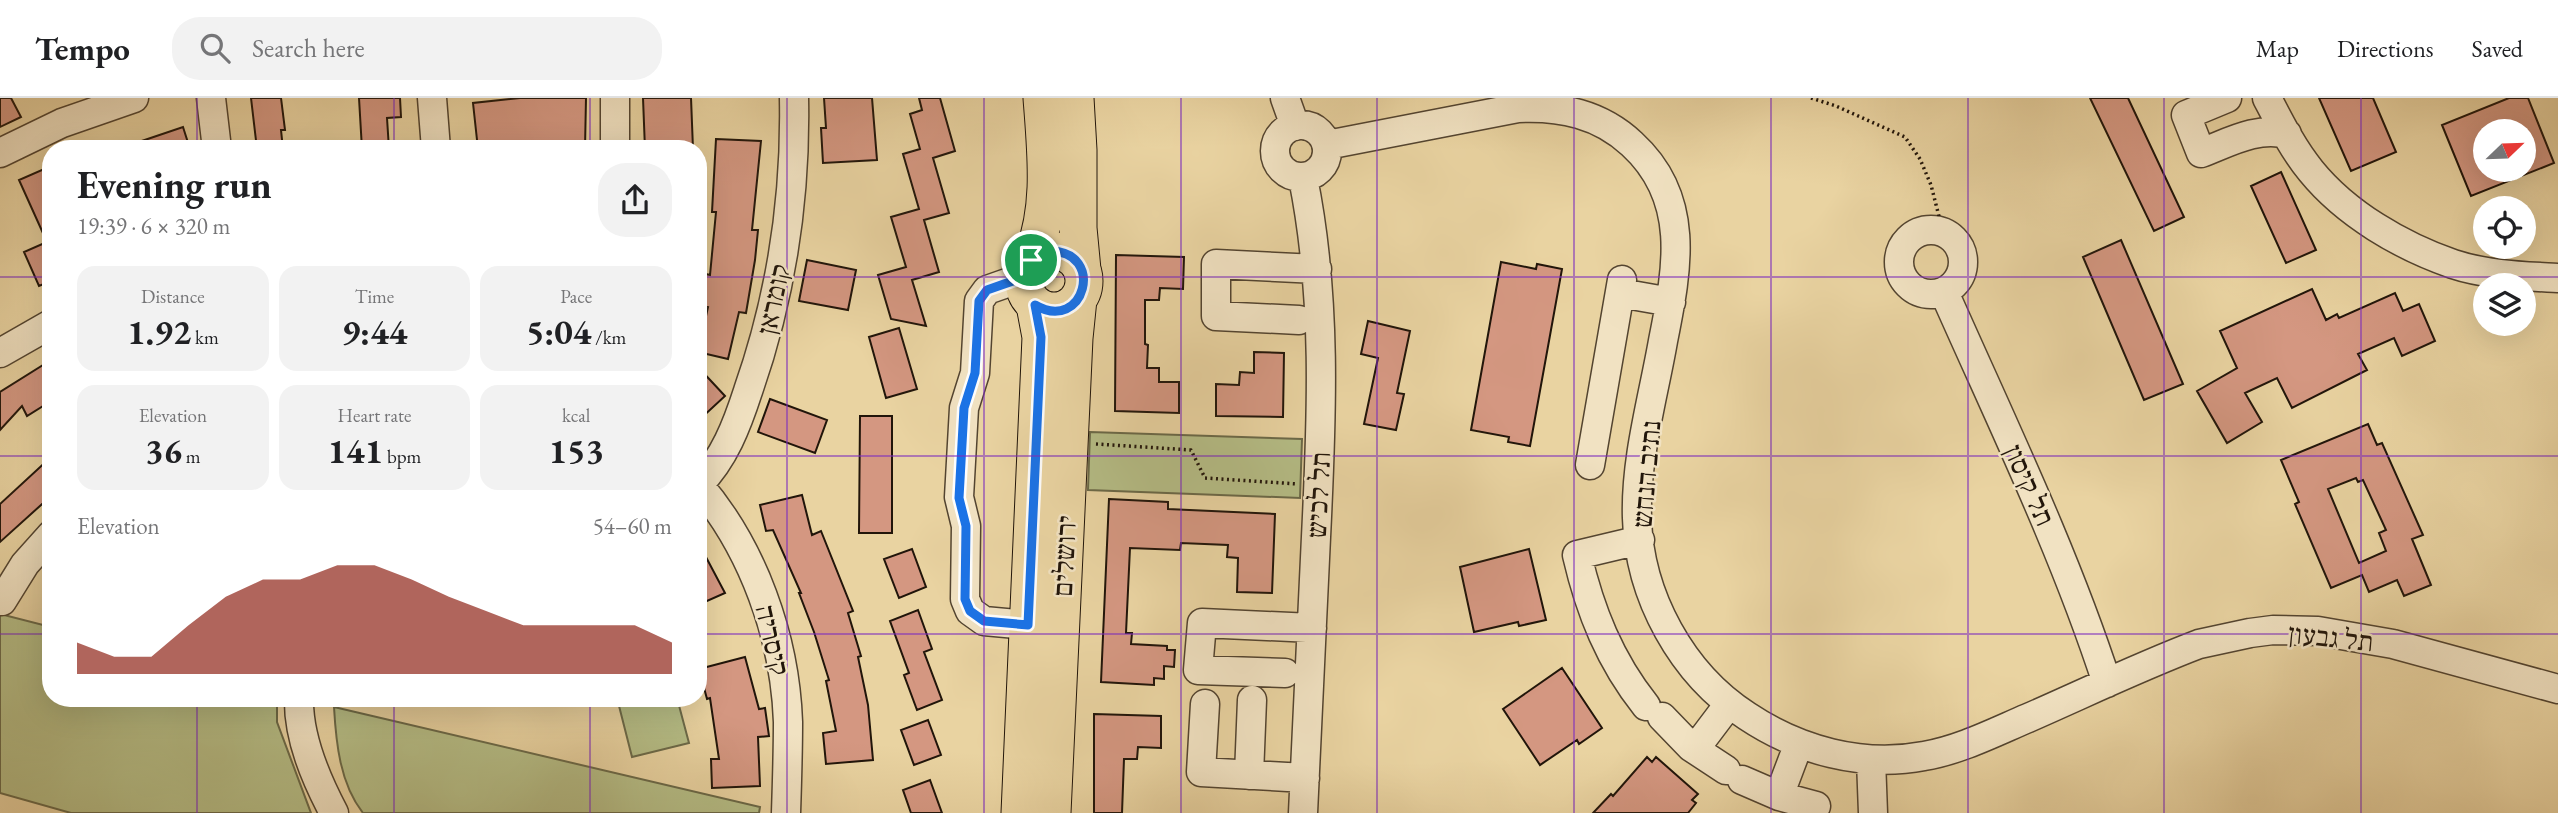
<!DOCTYPE html>
<meta charset="utf-8">
<style>
body{margin:0;font-family:"EB Garamond","Frank Ruhl Libre",serif;background:#f2f2f2;color:#202124;height:100vh;display:flex;flex-direction:column;font-size:26px;white-space:nowrap}
*{box-sizing:border-box;margin:0}
p{font-size:23px;color:#757577}
.icon{flex:none;width:38px;height:38px;fill:none;stroke:currentColor;stroke-width:2;stroke-linecap:round;stroke-linejoin:round}
.map{position:relative;flex:1;overflow:hidden}
.panel{position:absolute;left:42px;top:42px;width:665px;height:567px;display:flex;flex-direction:column;background:#fff;border-radius:28px;box-shadow:0 7px 28px #0002}
.panel>*{flex:none}
.needle{width:46px;rotate:67deg}
.controls{position:absolute;left:2473px;top:21px;display:grid;gap:14px}
.controls a{display:grid;place-items:center;width:63px;height:63px;border-radius:50%;background:#fff;box-shadow:0 7px 28px #0002;font-size:35px}
.pin{position:absolute;display:grid;place-items:center;width:60px;height:60px;color:#fff;margin:-30px;border:4px solid #fff;border-radius:50%;box-shadow:0 2px 7px #0007}
.round{display:grid;place-items:center;flex:none;width:74px;height:74px;border-radius:28px;background:#f2f2f2}
.headline{display:flex;align-items:center;justify-content:space-between;height:119px;padding:0 35px}
h1{font-size:38px;font-weight:700;line-height:52px}
.figures{display:grid;grid-template-columns:repeat(3,1fr);gap:10px;height:119px;padding:7px 35px}
.figures div{display:grid;align-content:center;border-radius:18px;background:#f2f2f2;text-align:center}
.figures b{font-size:35px;font-weight:700}
.figures small{font-size:19px;font-weight:400}
.figures p{font-size:19px}
.chart{height:196px;padding:14px 35px}
.chart p{display:flex;justify-content:space-between}
.chart svg{width:100%;height:126px;margin-top:7px;fill:#8f2418;opacity:.7}
header{display:flex;align-items:center;gap:42px;box-sizing:border-box;height:98px;padding:0 35px;background:#fff;border-bottom:2px solid #e0e0e0}
header strong{font-size:33px}
nav{display:flex;gap:38px;margin-inline-start:auto;font-size:24px}
.search{width:490px;height:63px;background:#f2f2f2;display:flex;align-items:center;gap:18px;box-sizing:border-box;padding:0 24px;border-radius:28px;color:#757577;font-size:26px}
.map>svg:first-child{display:block}
</style>
<header>
<strong>Tempo</strong>
<div class="search"><svg class="icon" aria-label="search" viewBox="0 0 24 24"><circle cx="10" cy="10" r="6"/><path d="M15 15l6 6"/></svg>Search here</div>
<nav><a>Map</a><a>Directions</a><a>Saved</a></nav>
</header>
<div class="map">
<svg width="2558" height="715" viewBox="0 0 2558 715">
<rect width="100%" height="100%" fill="#e9d3a1"/>
<filter id="stains"><feTurbulence type="fractalNoise" baseFrequency=".00286" numOctaves="4"/><feColorMatrix values="0 0 0 0 .2 0 0 0 0 .09 0 0 0 0 .02 0 0 0 .5 -.17"/></filter>
<radialGradient id="worn" r=".72"><stop offset=".6" stop-color="#630" stop-opacity="0"/><stop offset="1" stop-color="#630" stop-opacity=".3"/></radialGradient>
<!-- green -->
<path fill="#b5bd86" stroke="#6b6948" stroke-width="2" d="M1090,334L1302,341L1300,400L1088,392Z
M0,516L51,529V600H277V624L311,715H71L0,695Z
M617,600H677L689,645L632,659Z
M334,609L760,709L759,715H363C340,686 336,645 334,609Z"/>
<!-- building -->
<path fill="#d49781" stroke="#21150a" stroke-width="2" fill-rule="evenodd" d="M0,0H11L21,19L0,29Z
M251,0H281L285,32H281L283,51H257Z
M359,0H400L401,19L387,20L389,51H362Z
M520,0H586L585,51H478L473,5Z
M643,0H691L693,51H645Z
M824,0H872L877,62L823,65L821,30H826Z
M919,0H940L955,53L933,60L949,115L924,122L939,174L912,182L926,228L891,221L878,177L906,169L891,119L919,111L903,56L920,51L910,16L922,12Z
M2090,0H2128L2184,119L2154,133Z
M2319,0H2373L2396,54L2351,73Z
M2509,0H2528L2554,65L2471,98L2442,27ZM2485,33H2524V72H2485Z
M183,29L190,51H128L127,48Z
M716,41L761,43L752,132H758L755,162L746,215L739,214L728,261L698,254L708,209L701,208L706,176L710,177L716,114H712Z
M51,68V183L39,188L24,154L47,144L19,82Z
M2281,74L2316,152L2286,165L2251,88Z
M2121,142L2183,286L2144,302L2083,159Z
M1116,157L1184,159L1183,191L1160,190L1159,202H1145V246L1148,247L1147,270H1159V284H1179V315L1115,313Z
M807,162L856,172L848,212L799,203Z
M1501,164L1536,171L1537,166L1562,171L1530,348L1508,344L1509,339L1471,332Z
M2312,191L2326,222L2337,216L2339,220L2395,195L2403,213L2419,206L2435,243L2402,258L2394,240L2358,256L2367,272L2292,310L2277,280L2245,295L2262,324L2227,345L2197,293L2237,270L2220,233Z
M1368,223L1410,233L1397,295L1404,296L1396,332L1364,326L1378,260L1361,256Z
M899,230L917,291L886,300L869,239Z
M1254,254L1284,255L1283,319L1216,318V286L1239,287L1240,274L1254,275Z
M51,262V303L27,318L22,308L0,332V294Z
M698,269L725,298L698,323Z
M770,301L827,322L815,355L758,334Z
M860,318H892V435H859Z
M2368,326L2377,347L2382,345L2423,437L2412,441L2431,487L2404,498L2397,482L2369,494L2362,477L2331,490L2295,406L2299,404L2281,362ZM2356,380L2358,384L2363,382L2386,432L2379,435L2386,453L2359,465L2328,391Z
M51,359V398L0,444V406Z
M802,397L812,437L821,433L853,513L848,515L861,558L858,559L868,607L873,662L826,666L823,635L836,633L826,583L829,582L814,534L799,495H801L773,432L766,433L760,407Z
M1109,401L1168,404V411L1275,416L1272,495L1237,494L1238,460L1227,459L1228,447L1181,445L1180,452L1130,450L1126,535H1132L1131,546L1167,548V552H1175L1174,569L1164,568V581L1154,580V587L1101,584Z
M698,444L725,495L698,507Z
M912,451L926,489L899,500L884,461Z
M1529,451L1546,522L1519,528L1518,524L1474,534L1460,469Z
M918,512L932,551L924,554L942,602L917,612L904,577L909,575L890,523Z
M745,559L759,611L765,610L769,638L758,639L760,688L712,690L711,661H719L710,600L707,601L699,571Z
M1562,570L1602,630L1579,646L1577,642L1540,667L1503,611Z
M1094,616L1161,618V650L1138,649L1137,661H1124L1122,715H1094Z
M928,622L941,657L914,667L901,632Z
M1647,659L1652,664L1656,659L1698,696L1692,702L1696,705L1688,715H1593L1611,696L1613,698Z
M930,682L942,715H911L903,692Z"/>
<g fill="none" stroke-linecap="round" stroke-linejoin="round">
<!-- minor casing -->
<g stroke="#534430" stroke-width="31">
<path id="minor" d="M211,0L217,51
M432,0L436,51
M1285,0L1295,28
M2227,0L2186,17L2201,55C2228,45 2257,28 2287,36
M2267,0C2280,25 2293,51 2311,73C2346,116 2401,148 2453,166C2486,177 2523,178 2558,180
M1275 53a26 26 0 1 1 52 0a26 26 0 1 1-52 0Z
M1327,47L1518,10C1561,8 1600,16 1632,46C1692,101 1677,172 1663,243C1653,300 1635,362 1637,420C1639,498 1682,576 1747,618C1798,652 1862,670 1924,658C1960,652 1995,634 2028,620C2085,595 2141,568 2199,546L2250,535L2273,532L2318,533L2393,546L2558,591
M615,51V0
M0,55L62,25L134,0
M1899 164a32 32 0 1 1 64 0a32 32 0 1 1-64 0Z
M1024,179L987,192L979,203L975,275L964,310L959,399L966,428L965,501L970,513L984,523L1028,527
M1944,194C2001,323 2063,450 2107,585
M1620,195L1671,204
M1299,222L1216,218V166L1317,171
M0,255L51,226
M1590,367L1622,182
M698,386C753,450 785,539 788,624C788,654 787,685 786,715
M699,386C724,361 737,327 748,293C781,199 796,100 794,0
M1640,442L1577,457C1590,513 1610,563 1646,608
M2,503L25,466L51,437
M1285,575L1198,572L1202,525L1312,530
M299,600C298,640 316,681 334,715
M1205,606L1201,674L1305,680
M1662,619L1691,649L1726,672
M1695,651L1729,606
M1871,662L1873,715
M1249,677L1252,602
M1742,682L1779,698L1816,708
M1779,698L1799,645
M1303,715C1307,623 1312,531 1316,439C1322,318 1327,199 1303,80"/>
</g>
<!-- major casing -->
<g stroke="#21150a" stroke-width="39">
<path id="major" d="M1075,0L1078,52V130L1082,172
M1024 183a30 30 0 1 1 60 0a30 30 0 1 1-60 0Z
M1031,162C1053,112 1046,54 1042,0
M1020,715L1041,239L1035,207
M1052,715L1074,240L1078,201"/>
</g>
<!-- path -->
<path stroke="#21150a" stroke-width="3.5" stroke-dasharray="2 3.5" stroke-linecap="butt" d="M1811,0L1836,8L1905,39L1920,61L1931,87L1943,134
M1096,346L1191,352L1205,380L1298,386"/>
<!-- minor -->
<use href="#minor" stroke="#f1e2c2" stroke-width="28"/>
<!-- major -->
<use href="#major" stroke="#e9d3a1" stroke-width="37"/>
</g>
<g fill="none" stroke-linecap="round" stroke-linejoin="round">
<!-- route casing -->
<g stroke="#fff" stroke-width="14">
<path id="route" d="M1050,153C1106,153 1085,236 1035,207L1041,239L1028,527L984,523L970,513L965,501L966,428L959,400L964,310L975,275L979,203L987,192L1024,179L1031,162Z"/>
</g>
<!-- route -->
<use href="#route" stroke="#1a73e8" stroke-width="9"/>
</g>
<!-- grid -->
<path fill="none" stroke="#7b2cbf" stroke-width="2" stroke-opacity="0.55" d="M197,0V51M394,0V51M590,0V51M787,0V715M984,0V715M1181,0V715M1377,0V715M1574,0V715M1771,0V715M1968,0V715M2164,0V715M2361,0V715M0,179H51M698,179H2558M0,358H51M698,358H2558M0,536H51M698,536H2558M197,600V715M394,600V715M590,600V715"/>
<g text-anchor="middle" stroke-width="5" stroke-linejoin="round" paint-order="stroke">
<!-- street labels -->
<g font-size="28" fill="#21150a" stroke="#f1e2c2">
<text transform="translate(773 201) rotate(-78)" y="10">קומראן</text>
<text transform="translate(1646 376) rotate(-85)" y="10">נתיב הנחש</text>
<text transform="translate(2030 387) rotate(66)" y="10">תל קיסון</text>
<text transform="translate(1318 397) rotate(-87)" y="10">תל לכיש</text>
<text transform="translate(1064 458) rotate(-87)" y="10">ירושלים</text>
<text transform="translate(2331 539) rotate(6)" y="10">תל גבעון</text>
<text transform="translate(773 542) rotate(77)" y="10">קיסריה</text>
</g>
</g>
<rect width="100%" height="100%" filter="url(#stains)"/>
<rect width="100%" height="100%" fill="url(#worn)"/>
</svg>
<div class="controls">
<a><svg class="needle" viewBox="-14 -14 28 28"><path d="M0-13l5 13h-10z" fill="#e53935"/><path d="M0 13l5-13h-10z" fill="#757577"/></svg></a>
<a><svg class="icon" aria-label="locate" viewBox="0 0 24 24"><circle cx="12" cy="12" r="6"/><path d="M12 2v4M12 18v4M2 12h4M18 12h4"/></svg></a>
<a><svg class="icon" aria-label="layers" viewBox="0 0 24 24"><path d="M12 4l9 5-9 5-9-5zM3 14l9 5 9-5"/></svg></a>
</div>
<div class="pin" style="left:1031px;top:162px;background:#1e9e55"><svg class="icon" aria-label="arrive" viewBox="0 0 24 24"><path d="M6 21V4h12l-3 4 3 4H6"/></svg></div>
<section class="panel">
<div class="headline"><div><h1>Evening run</h1><p>19:39 · 6 × 320 m</p></div><a class="round"><svg class="icon" aria-label="share" viewBox="0 0 24 24"><path d="M12 15V3M7 8l5-5 5 5M5 13v7h14v-7"/></svg></a></div>
<div class="figures">
<div><p>Distance</p><b>1.92<small> km</small></b></div>
<div><p>Time</p><b>9:44</b></div>
<div><p>Pace</p><b>5:04<small> /km</small></b></div>
</div>
<div class="figures">
<div><p>Elevation</p><b>36<small> m</small></b></div>
<div><p>Heart rate</p><b>141<small> bpm</small></b></div>
<div><p>kcal</p><b>153</b></div>
</div>
<div class="chart"><p><span>Elevation</span>54–60 m</p>
<svg viewBox="0 0 160 44" preserveAspectRatio="none"><path d="M0 44V33L10 38L20 38L30 27L40 17L50 11L60 11L70 6L80 6L90 11L100 17L110 22L120 27L130 27L140 27L150 27L160 33V44z"/></svg>
</div>
</section>
</div>
